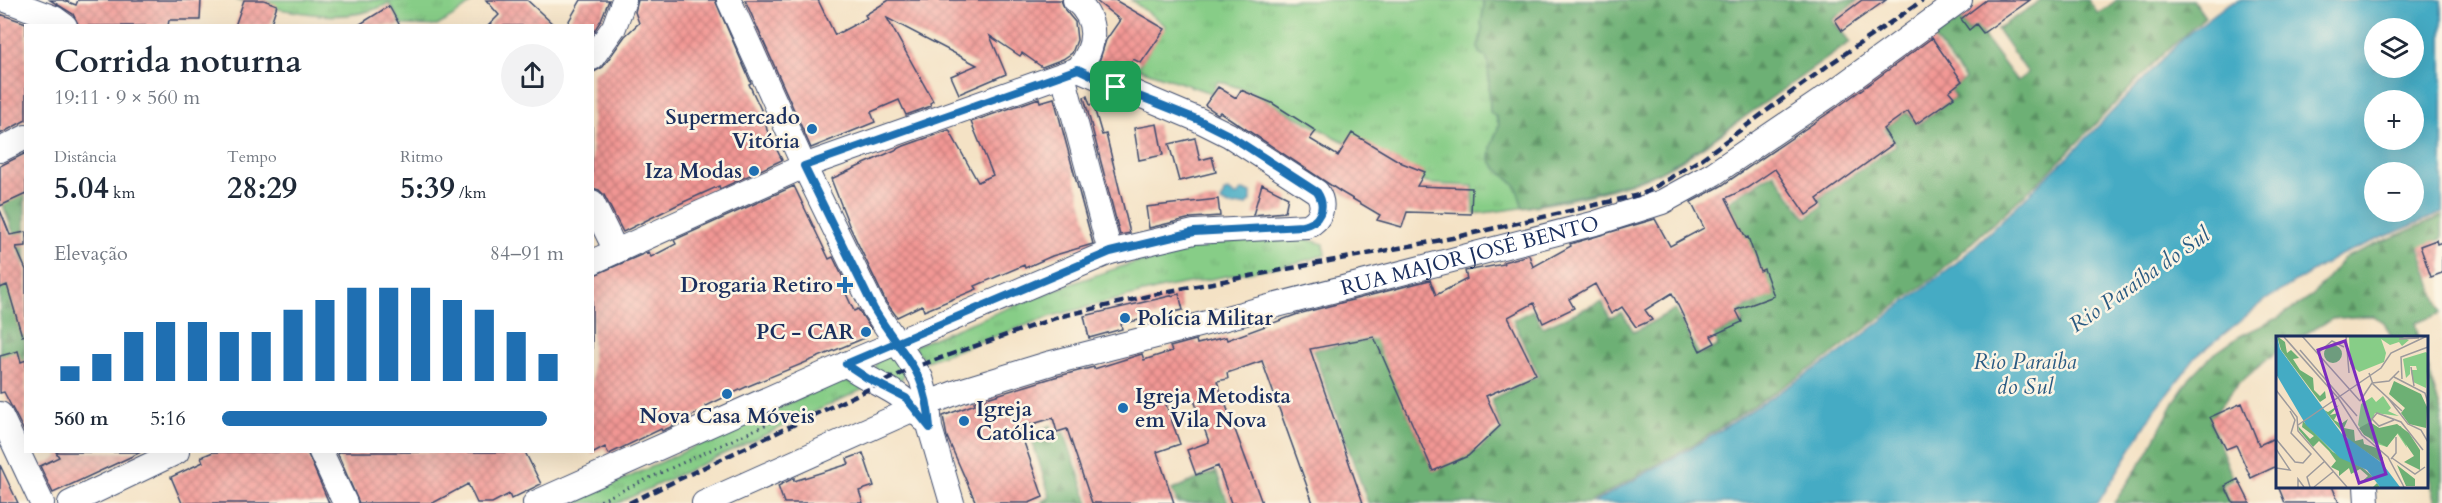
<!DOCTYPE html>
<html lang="pt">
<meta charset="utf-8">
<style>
body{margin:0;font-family:Cardo,serif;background:#f2f2f3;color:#1f2937;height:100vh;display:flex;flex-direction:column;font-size:22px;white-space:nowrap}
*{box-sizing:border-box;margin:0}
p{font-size:20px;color:#747a83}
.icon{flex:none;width:33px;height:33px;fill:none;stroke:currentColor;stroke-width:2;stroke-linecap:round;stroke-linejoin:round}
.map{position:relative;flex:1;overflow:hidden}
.drawer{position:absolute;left:24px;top:24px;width:570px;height:429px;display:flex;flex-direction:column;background:#fff;border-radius:0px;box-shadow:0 6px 24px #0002}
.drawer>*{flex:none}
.fabs{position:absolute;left:2364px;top:18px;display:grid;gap:12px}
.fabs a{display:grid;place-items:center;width:60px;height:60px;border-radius:50%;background:#fff;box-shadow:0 6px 24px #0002;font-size:30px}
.pin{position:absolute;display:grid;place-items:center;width:51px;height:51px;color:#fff;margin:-26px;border-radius:12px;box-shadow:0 3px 9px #0006}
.round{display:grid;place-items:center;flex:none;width:63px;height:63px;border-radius:32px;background:#f2f2f3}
.summary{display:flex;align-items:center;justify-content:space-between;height:102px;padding:0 30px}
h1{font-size:33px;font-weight:600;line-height:45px}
.metrics{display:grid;grid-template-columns:repeat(3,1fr);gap:9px;height:102px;padding:6px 30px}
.metrics div{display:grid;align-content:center}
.metrics b{font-size:30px;font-weight:600}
.metrics small{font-size:16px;font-weight:400}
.metrics p{font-size:16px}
.chart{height:168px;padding:12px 30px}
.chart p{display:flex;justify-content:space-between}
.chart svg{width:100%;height:108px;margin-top:6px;stroke:#1f6fb2;stroke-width:6}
ul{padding:0 30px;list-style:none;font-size:20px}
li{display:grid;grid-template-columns:96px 72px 1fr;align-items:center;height:45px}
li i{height:15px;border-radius:8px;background:#1f6fb2}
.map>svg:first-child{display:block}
</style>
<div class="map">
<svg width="2442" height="503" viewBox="0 0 2442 503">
<defs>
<pattern id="grass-tufts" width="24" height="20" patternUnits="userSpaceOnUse" patternTransform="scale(1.5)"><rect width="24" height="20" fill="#87cd87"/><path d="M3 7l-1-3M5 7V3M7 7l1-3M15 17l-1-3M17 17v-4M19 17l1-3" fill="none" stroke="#74b077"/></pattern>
<pattern id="forest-firs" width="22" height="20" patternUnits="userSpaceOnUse" patternTransform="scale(1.5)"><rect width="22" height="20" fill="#6db074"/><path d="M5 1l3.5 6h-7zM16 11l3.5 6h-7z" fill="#599062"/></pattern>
<pattern id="building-cross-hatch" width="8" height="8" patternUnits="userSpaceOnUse" patternTransform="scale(1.5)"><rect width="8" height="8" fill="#f39894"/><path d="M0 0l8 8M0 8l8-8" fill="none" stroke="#c47c7c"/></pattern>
</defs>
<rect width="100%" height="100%" fill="#fcf5e5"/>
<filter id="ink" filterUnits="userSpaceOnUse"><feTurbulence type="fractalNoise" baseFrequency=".0167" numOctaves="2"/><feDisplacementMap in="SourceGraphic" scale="12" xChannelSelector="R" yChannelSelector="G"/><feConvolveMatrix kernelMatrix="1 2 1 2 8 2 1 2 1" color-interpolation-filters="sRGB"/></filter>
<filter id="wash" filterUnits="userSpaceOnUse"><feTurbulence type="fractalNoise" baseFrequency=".008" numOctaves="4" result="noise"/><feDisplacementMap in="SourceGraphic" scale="24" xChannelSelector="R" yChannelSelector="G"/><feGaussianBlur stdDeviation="1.35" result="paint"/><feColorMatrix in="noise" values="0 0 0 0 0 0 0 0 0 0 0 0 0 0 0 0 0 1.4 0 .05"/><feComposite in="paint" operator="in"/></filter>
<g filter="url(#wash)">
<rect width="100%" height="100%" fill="#f4e2c5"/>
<!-- grass -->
<path fill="url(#grass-tufts)" stroke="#517e72" stroke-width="1.5" d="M235,0H475L457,14L437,26L402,25L389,3C344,28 283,9 235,0Z
M1131,0H1858L1832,20L1850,42C1822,62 1794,81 1767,100C1732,126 1697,155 1657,173C1606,196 1530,208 1474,214L1473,186L1431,184L1414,179L1246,90L1218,81L1211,93L1137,68L1166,26Z
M1299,237L1324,244L1325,255L1292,264L1167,287L1052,316L927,361L917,353L914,346C1001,311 1086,274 1176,251C1216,241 1258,239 1299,237Z
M884,355L902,358L905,375L899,382L875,370L876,363Z
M845,381L870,386L618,503H573L819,389Z"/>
<!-- forest -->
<path fill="url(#forest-firs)" stroke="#447069" stroke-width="1.5" d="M1482,0H1858L1832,20L1850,42L1702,147L1656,174L1599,191L1523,208L1516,186L1497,169L1490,160L1491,147L1499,125L1496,117L1490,112L1488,63L1486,57L1479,53L1478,46L1483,30L1481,24L1484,5Z
M2042,0H2088L2098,14L2117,0H2193L2205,17L2164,53L2045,176L1933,278L1823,361L1701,440L1589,503H1368L1313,350L1376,339L1433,471L1478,450L1502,429L1491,399L1539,376L1513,320L1533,310L1543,327L1602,301L1610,318L1622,312L1634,332L1675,309L1699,355L1718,346L1714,335L1743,322L1739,311L1773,294L1728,201L1774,173L1806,218L1823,206L1819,199L1896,145L1885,128L1907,112L1917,125L1955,97L1950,90L1965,79L1934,38L1960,20L1969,31L1976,26L2017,81L2028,73L1997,29Z
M25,176V264L0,197Z
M2442,216V239L2419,248L2442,313L2415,323L2419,338H2392L2384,322L2374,316H2364L2332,319L2298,338H2277V351L2236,386L2210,420L2233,479L2222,485L2230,503H2114L2145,457L2176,399L2190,378L2211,356L2240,336L2278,318L2313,295L2344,258Z
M25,277V391L0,373V289Z
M2426,360L2442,416V503H2436L2426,465Z
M1051,425L1055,436L1064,432L1089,503H1043L1042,501L1050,497L1030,434Z
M1216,471L1228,503H1177L1172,490Z"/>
<!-- water -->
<path fill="#44abc4" stroke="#306d91" stroke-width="1.5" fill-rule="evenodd" d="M2240,0H2442V213L2338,256L2267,299L2196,357L2155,410L2098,503H1593L1705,440L1837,355L1961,259L2076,149L2184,37L2228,4ZM2374,28H2414V68H2374ZM2374,100H2414V140H2374ZM2414,172V212H2374V172Z
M1243,190L1251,193V201L1247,205L1229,206L1221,202L1224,192L1228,191L1236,196Z"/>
<g id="blocks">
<!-- building -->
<path fill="url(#building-cross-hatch)" d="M50,0H63L76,5L78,0H201L200,20H169L168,26H79L73,14Z
M244,0H264L277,5L270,26H235Z
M486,0H527L555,26H488L499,15Z
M581,0H609L601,20L594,31L592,26H566Z
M638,0H715L751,83L749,84L764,116L767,130L782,160L720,189L719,186L677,205L623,232L604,195L599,190L592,188V73L603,67L625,36L639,23L635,12Z
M745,0H818L835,35L867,18L865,15L889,0H1061L1065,10L1075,22L1077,40L1072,53L1063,59L1042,67L1022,53L1020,56L990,36L1006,74L959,94L951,76L977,65L887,18L933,101L930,103L931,106L906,115L899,100L871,112L875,122L811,148Z
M1095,0H1115L1165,29L1141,63L1133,59L1130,65L1116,61L1111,67L1099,62L1106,40L1120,20Z
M1862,0H1886L1842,31L1835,20Z
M1986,0H2030L1983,33L1976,24L1969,30L1961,19Z
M389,6L400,26H357Z
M0,14L26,23V120L0,134Z
M1932,38L1962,81L1949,91L1954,97L1916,124L1908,111L1883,129L1893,144L1817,199L1821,205L1806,215L1775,169L1747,188L1726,198L1746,238L1748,237L1760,271L1764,269L1774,296L1736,310L1742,322L1711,336L1715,343L1700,351L1672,293L1645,310L1652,320L1636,327L1622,307L1611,314L1595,284L1569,299L1574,308L1543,323L1534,303L1508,317L1536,374L1486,396L1500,426L1468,456L1433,471L1374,337L1310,349L1363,503H1313L1262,361L1227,373L1228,379L1217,381L1262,503H1231L1218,466L1196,475L1187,450L1209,442L1193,397L1166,405L1180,444L1157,452L1174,503H1092L1067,429L1057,432L1053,418L1019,428L1043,497L1029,503H976L947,437L943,416L975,404L974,402L1055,377L1094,367V369L1142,354L1144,360L1172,351L1170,347L1196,340L1197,344L1226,337L1227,340L1298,314L1430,280L1436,295L1467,279L1465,271L1504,264L1503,262L1529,255L1533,267L1571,246L1570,244L1655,219L1670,246L1704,228L1691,202L1721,186L1839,106Z
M1218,87L1236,98L1241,90L1272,103L1316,131L1310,139L1338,156L1352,133L1402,163L1425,172L1417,186L1472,188L1471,214L1407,212L1402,227L1377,220L1380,215L1341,192L1220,112L1218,114L1205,105Z
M1087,96L1090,105L1093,104L1102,135L1106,134L1130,233L1120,235L1084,97Z
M1039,98L1040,102L1054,98L1093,244L1052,256L1025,268L1024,265L975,286L977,289L924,311L922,305L897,317L886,302L849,225L831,179L904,146L949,130L978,182L993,175L971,122Z
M1157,124L1163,155L1139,160L1134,128Z
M1195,138L1200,160L1212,157L1216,172L1179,181L1169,144Z
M26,153V194L0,206V166Z
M1262,184L1288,197L1285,212L1253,215Z
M794,186L829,259L833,257L846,284L842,285L854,311L858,309L871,329L865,332L867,337L746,387L706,406L707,408L675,425L662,431L661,429L609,454L605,447L592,454V276L648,252L651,257L676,244L674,240Z
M1218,199L1220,216L1191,218L1149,228L1146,207Z
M0,210L10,235L26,232V246L16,247L26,270V335L22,336L7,285L0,288Z
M2436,240L2437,244L2442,242V273L2431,277L2420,246Z
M1179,294L1183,310L1121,324L1122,329L1089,338L1084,316Z
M18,351L21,362L26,360V435L4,392L0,393V356Z
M2242,403L2259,445L2277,437V466L2251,478L2236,445L2226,449L2210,417Z
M56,452H141L53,493L40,466L59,457Z
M213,452H307L329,503H182L171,477L203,462L201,457Z
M337,452H525L541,484L511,499L509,494L492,503H477L468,484L433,503H359Z
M863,453L874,486L859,491L863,503H784L778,486L794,478V481L849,464L847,459Z
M0,465L18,503H0Z
M2238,479L2250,503H2233L2225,486Z
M2278,486H2332L2339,503H2285Z"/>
</g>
</g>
<g filter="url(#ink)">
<use href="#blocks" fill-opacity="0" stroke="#3c4a6d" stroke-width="1.5"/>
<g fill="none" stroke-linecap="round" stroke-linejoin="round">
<!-- minor casing -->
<g stroke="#3c4a6d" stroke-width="26">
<g id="minor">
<path d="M6,0L54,18L65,26"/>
<path d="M729,0L804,166L874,309L921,378L928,403L930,428L952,503"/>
<path d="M1075,0C1099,20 1096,47 1078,69"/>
<path d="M592,58L614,27L624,0"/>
<path d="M1063,75L1110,252"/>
<path d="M0,150L26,137"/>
<path d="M592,202L616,251"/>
<path d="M592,262L804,166L1078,69"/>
<path d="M846,364C873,385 902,389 923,419"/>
<path d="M0,414L42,503"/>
<path d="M321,452L345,503"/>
<path d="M2366,486L2367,503"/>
<path d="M70,503L177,452"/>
<path d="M535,503L846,364L1110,252L1194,232L1307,226C1321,220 1326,205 1317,192L1229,135L1199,120L1078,69"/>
<path id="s1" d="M704,503L916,408L960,391L1051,363L1596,223L1662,202L1713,174L1831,94L1960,0"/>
</g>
</g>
<!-- path -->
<path stroke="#3c4a6d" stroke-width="3" stroke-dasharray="1.5 4.5" stroke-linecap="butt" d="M595,503L789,414"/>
<!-- minor -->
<use href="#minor" stroke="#fff" stroke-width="24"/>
<!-- rail -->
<path stroke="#1b2f5e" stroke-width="4.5" stroke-dasharray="9 4.5" stroke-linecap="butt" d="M629,503L915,367L1058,317L1170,291L1452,238L1643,194L1700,160L1830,64L1923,0"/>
</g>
</g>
<g fill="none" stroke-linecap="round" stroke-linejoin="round" filter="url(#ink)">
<!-- route casing -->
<g stroke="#fff" stroke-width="12">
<path id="route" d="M1116,87L1078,69L804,166L874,309C903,358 926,366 930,428L906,398L867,378L846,364L1110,252L1194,232L1302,226C1320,223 1327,207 1317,192L1229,135L1199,120L1116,87"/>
</g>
<!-- route -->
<use href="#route" stroke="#1f6fb2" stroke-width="8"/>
</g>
<!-- markers -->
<g fill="#1f6fb2" stroke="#fcf5e5" stroke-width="2">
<circle cx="812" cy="129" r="6"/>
<circle cx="754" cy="171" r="6"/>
<path d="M842 276h6v6h6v6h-6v6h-6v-6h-6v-6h6z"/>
<circle cx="1125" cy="318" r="6"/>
<circle cx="866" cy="332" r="6"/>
<circle cx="727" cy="394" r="6"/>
<circle cx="1123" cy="408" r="6"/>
<circle cx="964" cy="421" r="6"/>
</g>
<g text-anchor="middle" stroke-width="5" stroke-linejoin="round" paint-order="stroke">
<!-- poi labels -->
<g font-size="21" font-weight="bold" fill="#1b2f5e" stroke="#fcf5e5" text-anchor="end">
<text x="800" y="124">Supermercado<tspan x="800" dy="24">Vitória</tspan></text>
<text x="742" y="178">Iza Modas</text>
<text x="833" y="292">Drogaria Retiro</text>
<text x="1137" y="325" text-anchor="start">Polícia Militar</text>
<text x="854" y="339">PC - CAR</text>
<text x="1135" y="403" text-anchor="start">Igreja Metodista<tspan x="1135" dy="24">em Vila Nova</tspan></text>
<text x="976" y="416" text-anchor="start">Igreja<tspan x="976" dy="24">Católica</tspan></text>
<text x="727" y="423" text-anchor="middle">Nova Casa Móveis</text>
</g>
<!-- street labels -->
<g font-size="21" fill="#1b2f5e" stroke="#fcf5e5">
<text dy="7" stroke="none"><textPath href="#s1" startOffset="807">RUA MAJOR JOSÉ BENTO</textPath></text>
</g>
<!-- water labels -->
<g font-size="22" font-style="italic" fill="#295a82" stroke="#fcf5e5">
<text transform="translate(2139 279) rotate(-35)" y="8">Rio Paraíba do Sul</text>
<text x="2025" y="369">Rio Paraiba<tspan x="2025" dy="25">do Sul</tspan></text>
</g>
</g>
<!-- overview -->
<g transform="translate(2276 336)">
<rect width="152" height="152" fill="#f4e2c5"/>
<path d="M73,0H124L133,4L126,10L123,6L114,9L105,3L110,17L108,26L83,36L74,28ZM150,16L152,18L150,52L137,46L135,34H141L140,30H134V38L130,42L127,23ZM107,60L115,72L112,75L123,80L99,77L95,87L105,93L125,90L131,112L121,97L111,111L98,107L82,89L85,68L96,61L100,66Z" fill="#87cd87"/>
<path d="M1,0L9,6L11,17L15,14L23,22L17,23L24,34L37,42L38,54L44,60L49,55L50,62L44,66L5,14ZM48 18a9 9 0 1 1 18 0a9 9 0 1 1-18 0ZM118,45L145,58L151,71L150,92L133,88L125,77L129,72L113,58ZM63,69L54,79L62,77L58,84L65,88L72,83L68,92L78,94L79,105L87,103L88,108L101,112L107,122L105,126L74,105L48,74L52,76ZM27,85L57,116L87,132L95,139L104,151H97L101,147L96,141L81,150L92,140L84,133L75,138L73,132L63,140V135L55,131L60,125L53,115L43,105L37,111L23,94L22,90L34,103L38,100L26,91ZM94,86L103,92L121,88L133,97L144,114V134L128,126L138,120L122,97L111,111L88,99L83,92ZM121,129L139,143V150H130Z" fill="#6db074"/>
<path d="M1,0L4,13L66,98L106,127L124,151H104L91,134L64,122L30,89L0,38Z" fill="#44abc4"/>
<path fill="none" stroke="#9d9a9c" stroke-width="1.5" d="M26,0L84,65M70,0L73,37M8,1L63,63L86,99L112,121L128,151M123,3L143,2M24,14L81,80M42,17L56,5L68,11M135,31L138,50M93,37L97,48L126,75M118,41L149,57L152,67M126,43L125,21L152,11M96,47L113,45L123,35M0,54L21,81L22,95L71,151M112,62L132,88L145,94L152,106M84,65L96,47M118,84L103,90L96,83L101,77L125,86L147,114M22,89L105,32L115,17L151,0M0,103L19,126L27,127L35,118L15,97L19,84L14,75M0,113L14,134L0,132M116,122L139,138L149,131M115,123L120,117V101M22,151V143L28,151M34,151L31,141L49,125M38,151L58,135"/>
<path fill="#7b2cbf" fill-opacity="0.15" stroke="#7b2cbf" stroke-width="3" d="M69,5L110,138L83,147L42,14Z"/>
<rect width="152" height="152" fill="none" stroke="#1b2f5e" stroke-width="3"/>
</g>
</svg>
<div class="fabs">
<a><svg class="icon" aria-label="layers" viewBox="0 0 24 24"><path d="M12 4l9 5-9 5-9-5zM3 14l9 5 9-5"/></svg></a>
<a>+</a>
<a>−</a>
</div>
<div class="pin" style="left:1116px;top:87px;background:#1e9e55"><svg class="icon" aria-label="arrive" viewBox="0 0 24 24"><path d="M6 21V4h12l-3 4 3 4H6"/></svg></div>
<section class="drawer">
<div class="summary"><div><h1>Corrida noturna</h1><p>19:11 · 9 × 560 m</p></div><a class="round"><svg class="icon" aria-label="share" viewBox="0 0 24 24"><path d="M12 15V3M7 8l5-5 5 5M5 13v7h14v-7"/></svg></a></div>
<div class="metrics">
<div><p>Distância</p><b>5.04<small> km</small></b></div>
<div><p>Tempo</p><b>28:29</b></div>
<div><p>Ritmo</p><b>5:39<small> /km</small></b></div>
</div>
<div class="chart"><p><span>Elevação</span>84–91 m</p>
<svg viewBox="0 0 160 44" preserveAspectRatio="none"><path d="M5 44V38M15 44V33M25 44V24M35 44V20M45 44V20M55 44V24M65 44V24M75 44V15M85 44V11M95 44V6M105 44V6M115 44V6M125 44V11M135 44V15M145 44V24M155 44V33"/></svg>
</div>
<ul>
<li><b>560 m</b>5:16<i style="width:95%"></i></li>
</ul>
</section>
</div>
